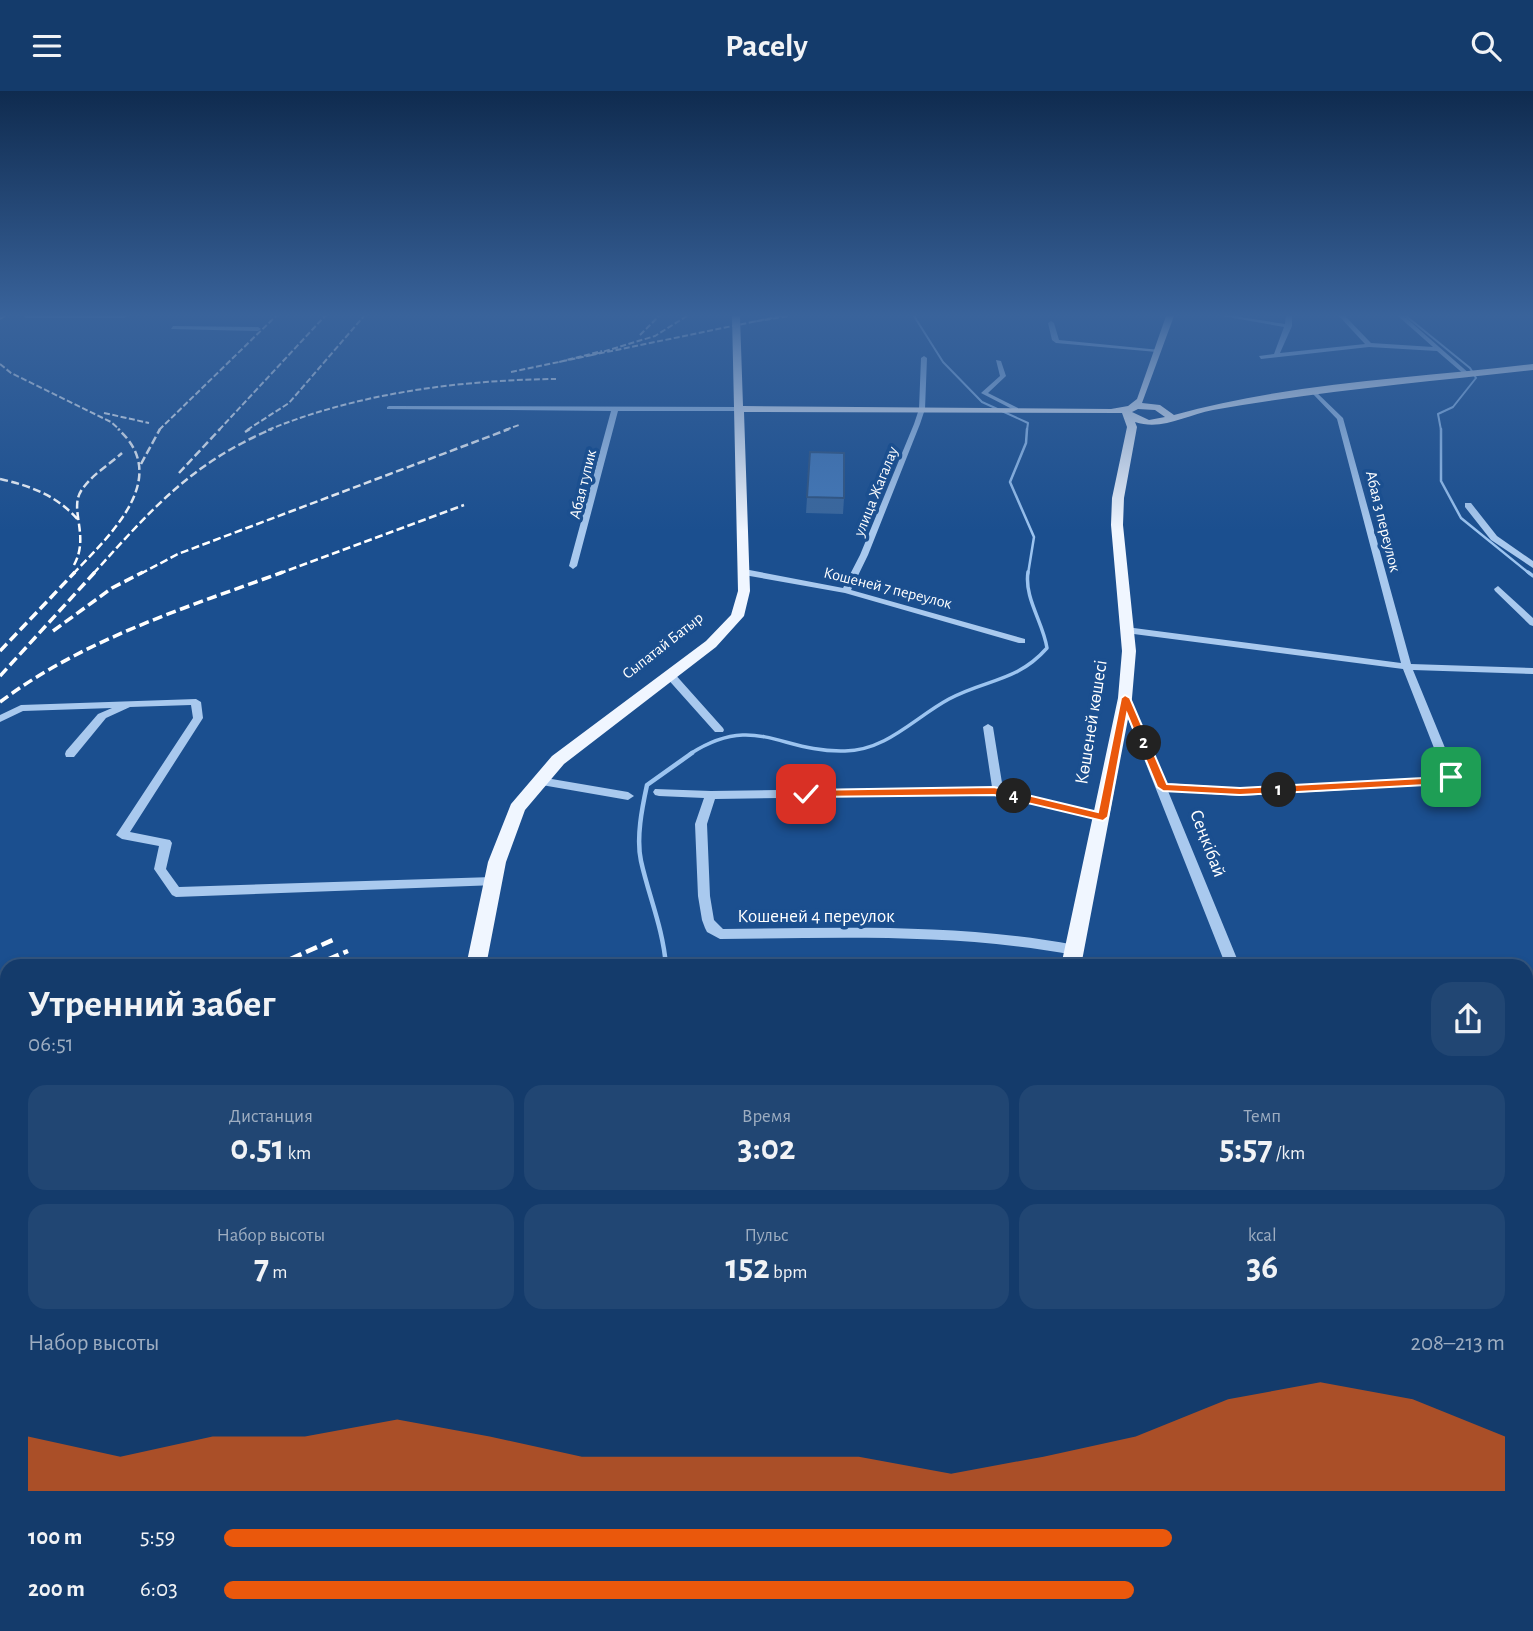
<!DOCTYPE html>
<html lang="ru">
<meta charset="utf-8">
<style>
body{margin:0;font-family:"Alegreya Sans",sans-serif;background:#214673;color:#f1f3f6;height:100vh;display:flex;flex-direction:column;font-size:26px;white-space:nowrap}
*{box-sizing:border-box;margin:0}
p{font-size:23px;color:#9dadc1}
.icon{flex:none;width:38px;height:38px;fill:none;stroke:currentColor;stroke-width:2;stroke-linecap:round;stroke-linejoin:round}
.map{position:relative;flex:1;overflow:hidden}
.details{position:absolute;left:0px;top:868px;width:1533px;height:672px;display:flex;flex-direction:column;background:#143b6b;border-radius:21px 21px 0 0;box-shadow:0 4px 10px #0003,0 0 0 2px #33557e}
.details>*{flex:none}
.pin{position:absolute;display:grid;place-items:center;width:60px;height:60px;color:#fff;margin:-30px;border-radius:14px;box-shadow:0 4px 10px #0006}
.km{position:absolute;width:35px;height:35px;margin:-18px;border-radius:50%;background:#222;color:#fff;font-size:19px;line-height:35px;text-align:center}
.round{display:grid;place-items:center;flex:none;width:74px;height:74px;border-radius:21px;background:#214673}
.headline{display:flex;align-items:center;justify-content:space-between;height:119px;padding:0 28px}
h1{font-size:38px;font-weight:700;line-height:52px}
.stats{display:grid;grid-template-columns:repeat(3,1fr);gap:10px;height:119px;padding:7px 28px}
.stats div{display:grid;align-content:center;border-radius:18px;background:#214673;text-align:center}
.stats b{font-size:35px;font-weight:700}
.stats small{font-size:19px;font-weight:400}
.stats p{font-size:19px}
.chart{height:196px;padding:14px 28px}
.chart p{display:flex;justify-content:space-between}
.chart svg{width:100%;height:126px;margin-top:7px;fill:#ea580c;opacity:.7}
ul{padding:0 28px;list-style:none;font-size:23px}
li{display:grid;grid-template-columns:112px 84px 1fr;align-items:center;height:52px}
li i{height:18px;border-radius:9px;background:#ea580c}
header{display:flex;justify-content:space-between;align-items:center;height:91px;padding:0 28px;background:#143b6b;font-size:32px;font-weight:700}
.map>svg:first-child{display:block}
</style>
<header><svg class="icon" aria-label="menu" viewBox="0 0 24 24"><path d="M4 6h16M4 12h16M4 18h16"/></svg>Pacely<svg class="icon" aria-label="search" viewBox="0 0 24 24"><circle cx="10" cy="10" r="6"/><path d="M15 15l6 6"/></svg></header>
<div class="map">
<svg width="1533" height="1540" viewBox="0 0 1533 1540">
<rect width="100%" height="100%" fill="#1b4f8f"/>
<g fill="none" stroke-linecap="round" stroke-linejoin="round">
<!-- stream-far4 -->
<path stroke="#9cc4f0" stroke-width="2" d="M914,225L943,271L982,311L1028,332L1027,339
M1406,225L1470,277L1476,287L1453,316L1438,323L1441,339"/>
<!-- stream-far3 -->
<path stroke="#9cc4f0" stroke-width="2.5" d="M1027,338L1026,352L1010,391L1034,446L1028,483
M1441,338V390L1461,427L1530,483"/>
<!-- stream-far2 -->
<path stroke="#9cc4f0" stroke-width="3.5" d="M1528,481L1533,485
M690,663C755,621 781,662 845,660C887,659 914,627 949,608C986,588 1017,591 1047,557C1043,531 1024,507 1028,481"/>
<!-- stream-far1 -->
<path stroke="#9cc4f0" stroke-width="4.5" d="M666,875C663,837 649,806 641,770C636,747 642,717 647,694L692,662"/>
<!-- stream -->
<path stroke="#9cc4f0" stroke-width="7" d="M626,1540L627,1533"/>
<!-- minor -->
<path fill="#a9c9ee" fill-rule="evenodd" d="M23,225H127L124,227H26Z
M1222,225H1234L1285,233L1286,225H1292V235L1280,262L1365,253L1339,225H1345L1371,252L1433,256L1398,225H1404L1471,284L1466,285L1437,260L1369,256L1261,268L1259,265L1274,263L1284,236Z
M1051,230L1054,232L1059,249L1160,259L1157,261L1056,252L1052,249L1048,232Z
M173,235L258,236L261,238L258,240L171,238Z
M924,265L927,267L925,318L920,333L868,464L851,499L1025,548V552H1019L845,502L744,484L740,481L744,478L843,497L860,464L914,333L919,318L921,267Z
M996,269L1001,270L1006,285L988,302L1018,317V319H1014L981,302L1000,285Z
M1314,299L1343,327L1411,573L1533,577V583L1413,579L1457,686L1448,693L1240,705L1168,700L1240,875H1226L1120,607L1121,605H1129L1130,607L1165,692L1240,697L1442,686L1445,685L1403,578L1126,542L1121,539L1126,536L1401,572L1337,328L1312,302L1311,301Z
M389,315L738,316L741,318L738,320H618L577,475L573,478L569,475L611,320L387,318V316Z
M1465,412H1471L1497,445L1533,470V477L1491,449L1465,416Z
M1498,495L1533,527V535L1530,534L1495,500L1494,498Z
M669,580L673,581L723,637L724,639L723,641H715L665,585L664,583Z
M196,608L201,611L203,627L130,741L170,749L172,752L166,778L179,796L493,786L497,788L499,791L497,794L176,806L172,804L154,778L159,755L122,748L116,744L193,627L191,614L130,616L106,627L74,666H66L65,663L66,660L98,623L112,617L23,620L0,631V624L21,614Z
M988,633L993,636L1003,698L1107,723L1109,726L1107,729L1103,730L994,704L715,708L707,733L710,805L714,829L723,838C842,837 957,832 1075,854L1080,855L1082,859L1080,863L1075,864C955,842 841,847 720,848L707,841L705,837L702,829L698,805L695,733L704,707L659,705L655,704L653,701L655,698L711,700L992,696L983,636Z
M540,686L628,701L634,705L628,709L536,693L534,690L536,687Z
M1530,975L1533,976V995L1528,993L1526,977Z
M1453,1533H1475L1477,1540H1455Z"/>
<!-- major -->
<path fill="#f0f6ff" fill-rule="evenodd" d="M732,225H740L743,315L1111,318L1128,315L1137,308L1166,225H1174L1142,312L1160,314L1174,324C1286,292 1417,287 1533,273V279C1426,291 1319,300 1213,319C1186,324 1162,340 1135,331L1137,336L1124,407L1123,434L1136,560L1132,607L1081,875H1061L1118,607L1122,560L1111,434L1112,407L1127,336L1122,322L744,321L750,500L744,525L716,556L564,673L525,719L506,771L486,875H466L488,771L511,713L552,665L706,550L731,524L738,500ZM1138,318L1155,319L1165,326L1149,329L1132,321Z
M311,1533H343L341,1540H309Z
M919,1533H966L965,1540H917Z"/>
<!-- rail-far4 -->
<path stroke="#fff" stroke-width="2" stroke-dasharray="6 2.5" stroke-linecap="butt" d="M687,225L655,245L592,264L752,231
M781,225L752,231L789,225
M0,228L5,225
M640,244L659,225
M592,264L559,271L602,260
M0,273L11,282L111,331L120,339
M511,281L559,271
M104,322L149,332
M159,339L276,225
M219,339L325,225
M247,339L289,312L364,225
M268,339C358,302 460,289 556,288
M505,339L519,334"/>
<!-- rail-far3 -->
<path stroke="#fff" stroke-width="2.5" stroke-dasharray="8 3.5" stroke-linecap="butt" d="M245,341L250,338
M141,373L160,338
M179,382L220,338
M0,388C31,395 58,405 79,430
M74,474C90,445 69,419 81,400C91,384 109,374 122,362
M73,483C109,445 173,387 118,338
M93,483C151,419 191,372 272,338
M140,483L178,463L509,338
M278,483L464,414"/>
<!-- rail-far2 -->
<path stroke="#fff" stroke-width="3.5" stroke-dasharray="10 4.5" stroke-linecap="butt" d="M53,540L112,497L143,481
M0,560L75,481
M0,585L95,481
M0,611C84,548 185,517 283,481"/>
<!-- rail-far1 -->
<path stroke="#fff" stroke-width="4.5" stroke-dasharray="12 5" stroke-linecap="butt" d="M275,875L335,848
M312,875L348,860"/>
<!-- rail -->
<path stroke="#fff" stroke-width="5" stroke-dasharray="16 7" stroke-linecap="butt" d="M0,997L7,994"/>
</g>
<!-- wall -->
<path fill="#3a679d" d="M807,406L844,407L843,423L806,422Z"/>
<!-- building -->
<path fill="#4478b7" stroke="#305480" stroke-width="2" d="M810,361L844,362V407L807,406Z"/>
<!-- sky -->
<linearGradient id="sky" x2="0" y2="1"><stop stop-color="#0f2b4f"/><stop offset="0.51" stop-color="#39639b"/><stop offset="1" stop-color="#39639b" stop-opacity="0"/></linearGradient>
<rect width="1533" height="440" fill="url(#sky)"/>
<!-- route -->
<path fill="#ea580c" stroke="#fff" stroke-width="2" d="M1125,604L1130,607L1167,693L1240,697L1442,686L1451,682L1456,686L1444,693L1240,704L1163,700L1157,696L1127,623L1108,726L1103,730L994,704L806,706L800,703L806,699L994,696L1098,721L1121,607Z"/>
<g text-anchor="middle" stroke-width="7" stroke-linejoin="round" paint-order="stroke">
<!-- far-street labels -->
<g font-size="16" fill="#fff" stroke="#1b4f8f">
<text transform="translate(582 393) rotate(-76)" y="6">Абая тупик</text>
<text transform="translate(875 400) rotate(-68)" y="6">улица Жагалау</text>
<text transform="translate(1384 430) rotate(76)" y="6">Абая 3 переулок</text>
<text transform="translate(888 496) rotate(14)" y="6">Кошеней 7 переулок</text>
<text transform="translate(662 554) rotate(-38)" y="6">Сыпатай Батыр</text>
</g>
<!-- street labels -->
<g font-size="19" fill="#fff" stroke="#1b4f8f">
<text transform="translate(1090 631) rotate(-81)" y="7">Көшеней көшесі</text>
<text transform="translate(1209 752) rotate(69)" y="7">Сеңкібай</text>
<text x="816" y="831">Кошеней 4 переулок</text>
</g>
</g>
</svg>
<div class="pin" style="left:1451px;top:686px;background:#1e9e55"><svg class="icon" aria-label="arrive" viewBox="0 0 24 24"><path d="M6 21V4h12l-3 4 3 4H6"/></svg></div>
<div class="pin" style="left:806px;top:703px;background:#d93025"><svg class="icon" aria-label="check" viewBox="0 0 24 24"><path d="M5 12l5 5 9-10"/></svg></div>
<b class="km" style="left:1279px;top:699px">1</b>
<b class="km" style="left:1144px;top:652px">2</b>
<b class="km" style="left:1014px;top:705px">4</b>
<section class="details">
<div class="headline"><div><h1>Утренний забег</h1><p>06:51</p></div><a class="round"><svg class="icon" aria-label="share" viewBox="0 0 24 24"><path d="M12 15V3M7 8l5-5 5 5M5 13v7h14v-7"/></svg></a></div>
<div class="stats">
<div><p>Дистанция</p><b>0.51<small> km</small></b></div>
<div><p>Время</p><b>3:02</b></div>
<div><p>Темп</p><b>5:57<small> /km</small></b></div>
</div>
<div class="stats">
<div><p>Набор высоты</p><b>7<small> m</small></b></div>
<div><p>Пульс</p><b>152<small> bpm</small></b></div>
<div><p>kcal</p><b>36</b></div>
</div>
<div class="chart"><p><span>Набор высоты</span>208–213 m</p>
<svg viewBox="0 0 160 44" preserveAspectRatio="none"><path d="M0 44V25L10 32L20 25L30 25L40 19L50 25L60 32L70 32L80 32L90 32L100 38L110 32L120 25L130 12L140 6L150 12L160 25V44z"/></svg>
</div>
<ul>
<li><b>100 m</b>5:59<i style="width:74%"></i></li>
<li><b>200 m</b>6:03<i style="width:71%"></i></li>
</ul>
</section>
</div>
